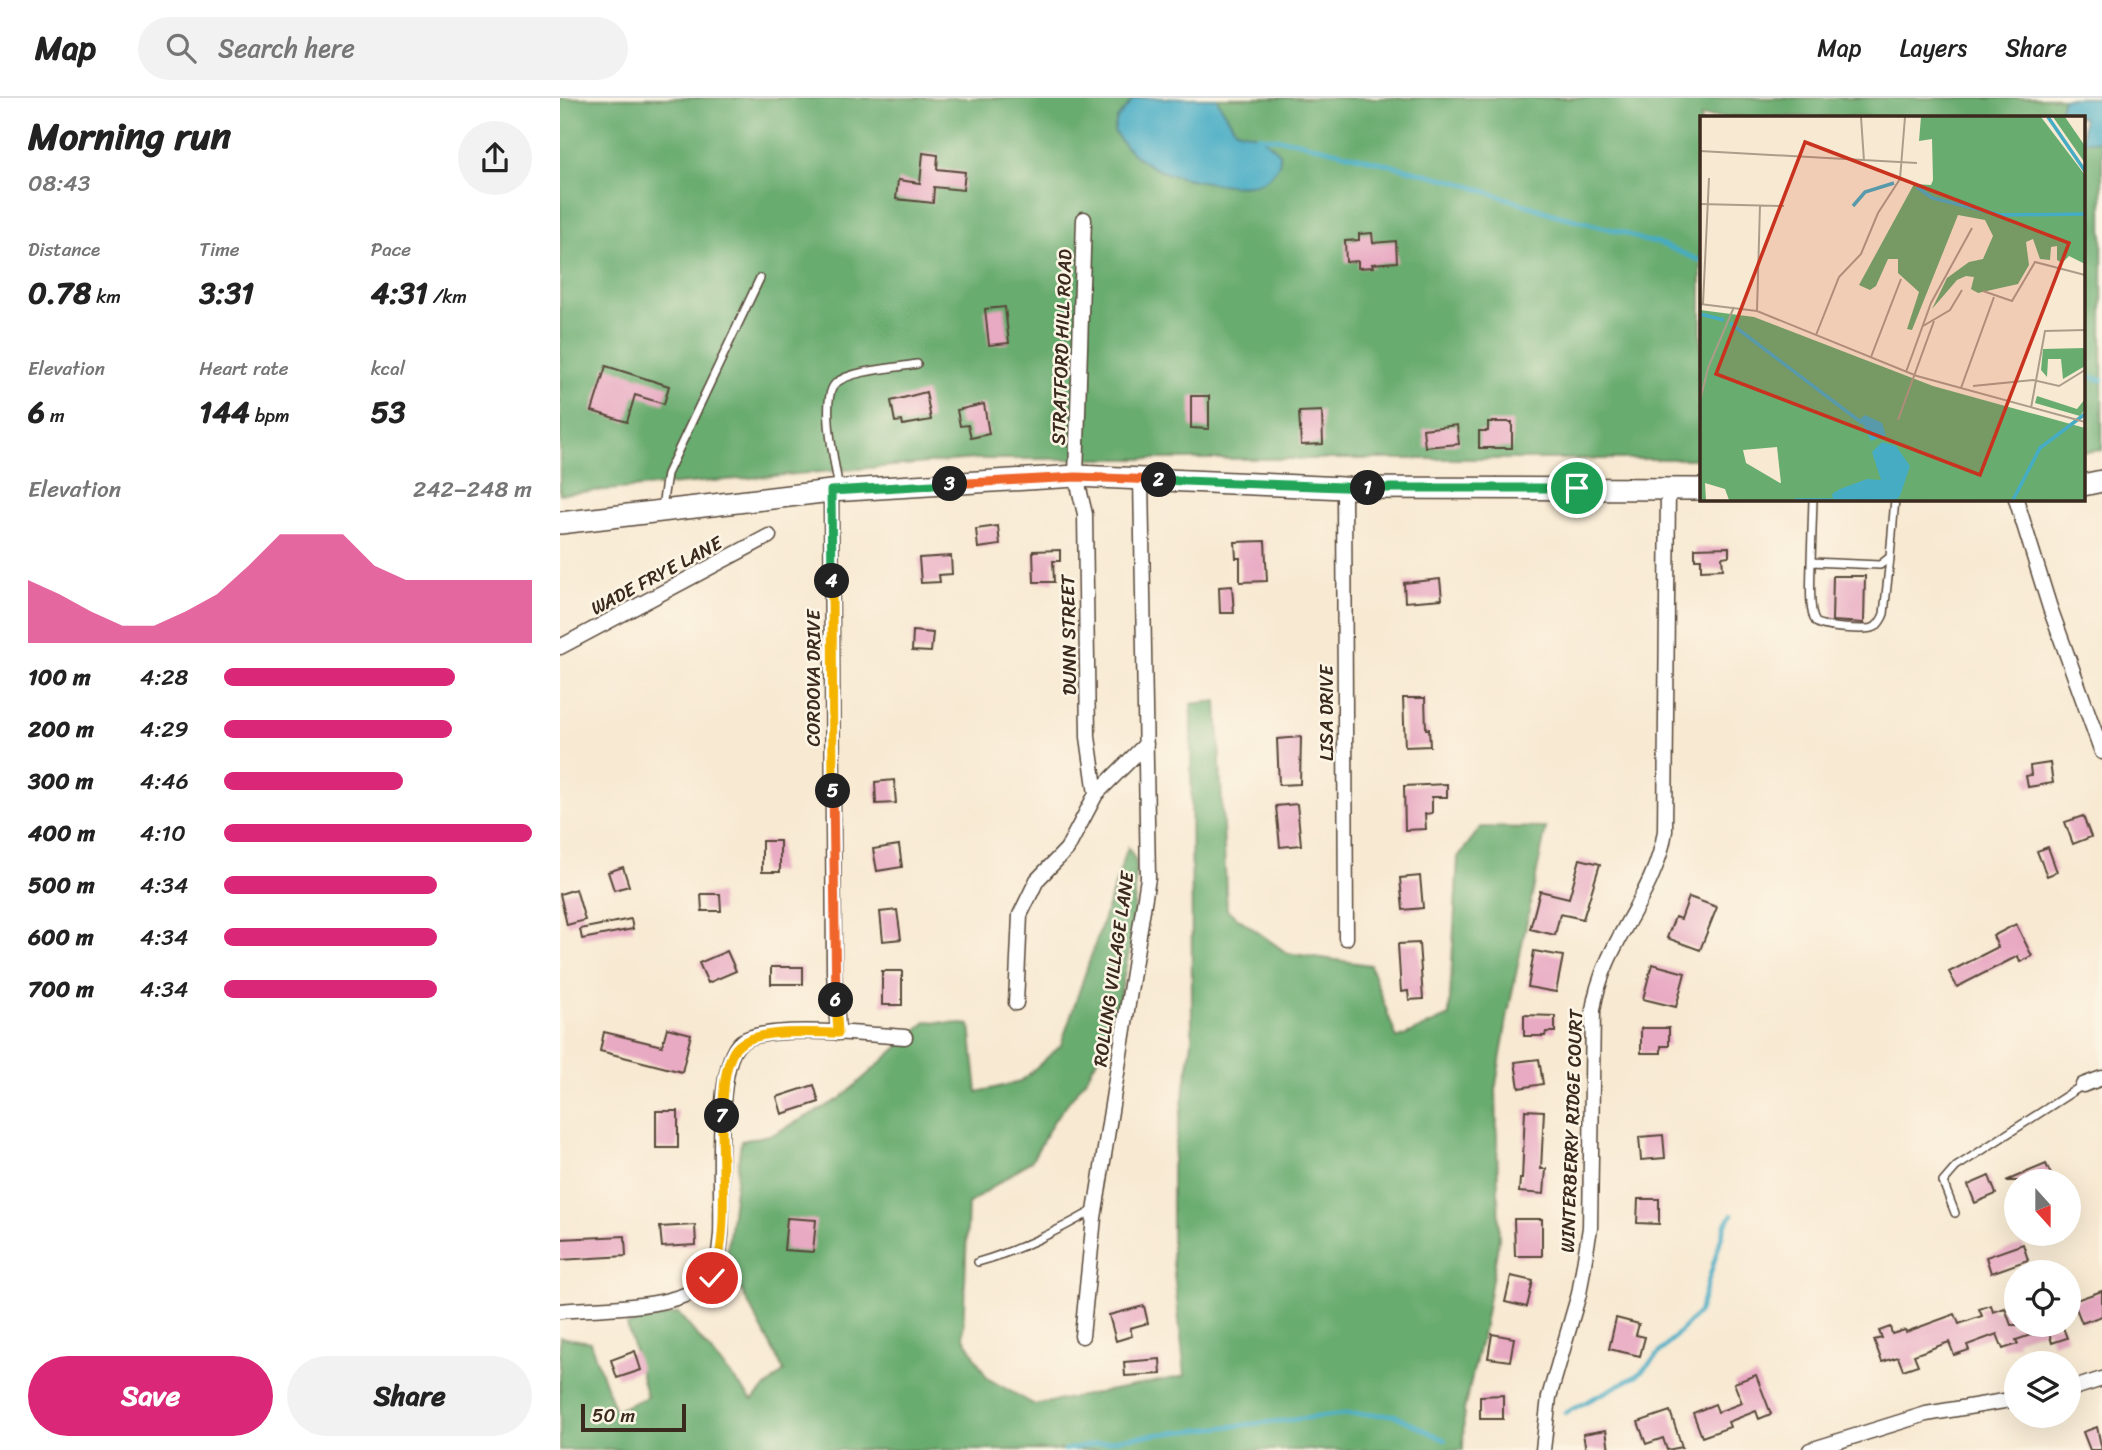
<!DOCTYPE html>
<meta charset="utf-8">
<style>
body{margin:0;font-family:Sriracha,sans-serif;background:#f2f2f2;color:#222;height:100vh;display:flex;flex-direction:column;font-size:26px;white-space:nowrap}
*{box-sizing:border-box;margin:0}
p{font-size:23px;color:#767676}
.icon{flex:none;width:38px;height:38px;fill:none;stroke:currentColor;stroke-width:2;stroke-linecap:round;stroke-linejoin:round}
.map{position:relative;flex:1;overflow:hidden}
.details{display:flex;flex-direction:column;background:#fff;width:560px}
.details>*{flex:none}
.needle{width:46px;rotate:159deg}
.tools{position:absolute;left:1444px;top:1071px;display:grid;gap:14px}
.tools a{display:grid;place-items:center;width:77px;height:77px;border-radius:50%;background:#fff;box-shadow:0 7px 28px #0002;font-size:35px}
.scale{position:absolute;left:21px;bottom:18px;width:105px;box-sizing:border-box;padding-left:7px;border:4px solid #3b2a1e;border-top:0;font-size:19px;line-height:24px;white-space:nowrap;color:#3b2a1e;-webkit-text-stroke:5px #fcf5e5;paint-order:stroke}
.pin{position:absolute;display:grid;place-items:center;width:60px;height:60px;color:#fff;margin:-30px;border:4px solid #fff;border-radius:50%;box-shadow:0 2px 7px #0007}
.km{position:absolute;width:35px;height:35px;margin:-18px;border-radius:50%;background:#222;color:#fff;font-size:19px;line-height:35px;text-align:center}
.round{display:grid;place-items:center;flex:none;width:74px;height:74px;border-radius:37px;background:#f2f2f2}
.head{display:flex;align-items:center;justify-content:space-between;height:119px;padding:0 28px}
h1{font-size:38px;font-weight:700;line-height:52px}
.stats{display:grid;grid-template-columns:repeat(3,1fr);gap:10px;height:119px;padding:7px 28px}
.stats div{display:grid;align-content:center}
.stats b{font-size:30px;font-weight:700}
.stats small{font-size:19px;font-weight:400}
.stats p{font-size:19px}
.chart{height:196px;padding:14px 28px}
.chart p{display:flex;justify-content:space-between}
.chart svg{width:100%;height:126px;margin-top:7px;fill:#db2777;opacity:.7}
.primary-button{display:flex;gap:14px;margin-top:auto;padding:14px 28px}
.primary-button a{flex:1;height:80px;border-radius:42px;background:#db2777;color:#fff;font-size:28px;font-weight:700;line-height:80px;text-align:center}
.primary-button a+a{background:#f2f2f2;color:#222}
ul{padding:0 28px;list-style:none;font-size:23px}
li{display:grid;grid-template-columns:112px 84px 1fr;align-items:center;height:52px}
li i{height:18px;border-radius:9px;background:#db2777}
header{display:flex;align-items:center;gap:42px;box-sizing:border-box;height:98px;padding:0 35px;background:#fff;border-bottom:2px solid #e0e0e0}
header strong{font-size:33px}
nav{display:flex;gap:38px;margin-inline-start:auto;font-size:24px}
.search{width:490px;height:63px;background:#f2f2f2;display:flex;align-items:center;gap:18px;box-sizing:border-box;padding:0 24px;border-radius:38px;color:#767676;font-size:26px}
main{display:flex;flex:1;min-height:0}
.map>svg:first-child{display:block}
</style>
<header>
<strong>Map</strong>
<div class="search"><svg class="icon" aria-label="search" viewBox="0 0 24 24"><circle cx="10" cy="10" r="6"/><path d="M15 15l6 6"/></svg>Search here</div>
<nav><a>Map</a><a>Layers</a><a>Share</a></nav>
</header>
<main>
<section class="details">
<div class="head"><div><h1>Morning run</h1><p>08:43</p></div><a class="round"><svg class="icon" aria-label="share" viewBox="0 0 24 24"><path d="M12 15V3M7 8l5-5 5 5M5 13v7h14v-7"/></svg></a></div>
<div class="stats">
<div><p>Distance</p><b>0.78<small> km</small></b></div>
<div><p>Time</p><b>3:31</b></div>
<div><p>Pace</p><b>4:31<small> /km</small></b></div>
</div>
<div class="stats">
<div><p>Elevation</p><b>6<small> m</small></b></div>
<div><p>Heart rate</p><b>144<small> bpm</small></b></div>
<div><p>kcal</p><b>53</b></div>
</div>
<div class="chart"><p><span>Elevation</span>242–248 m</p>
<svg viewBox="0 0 160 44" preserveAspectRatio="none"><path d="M0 44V22L10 27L20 33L30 38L40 38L50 33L60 27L70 17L80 6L90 6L100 6L110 17L120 22L130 22L140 22L150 22L160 22V44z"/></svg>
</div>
<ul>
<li><b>100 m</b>4:28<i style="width:75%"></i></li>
<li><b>200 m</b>4:29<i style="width:74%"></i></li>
<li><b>300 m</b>4:46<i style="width:58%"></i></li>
<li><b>400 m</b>4:10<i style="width:100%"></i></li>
<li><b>500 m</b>4:34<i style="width:69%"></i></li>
<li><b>600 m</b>4:34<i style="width:69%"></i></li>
<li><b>700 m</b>4:34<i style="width:69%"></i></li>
</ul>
<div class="primary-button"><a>Save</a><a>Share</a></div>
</section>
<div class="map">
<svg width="1542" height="1352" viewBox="0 0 1542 1352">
<rect width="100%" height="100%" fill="#fcf5e5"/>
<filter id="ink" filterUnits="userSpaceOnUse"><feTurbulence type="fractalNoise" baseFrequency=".0143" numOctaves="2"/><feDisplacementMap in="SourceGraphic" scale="14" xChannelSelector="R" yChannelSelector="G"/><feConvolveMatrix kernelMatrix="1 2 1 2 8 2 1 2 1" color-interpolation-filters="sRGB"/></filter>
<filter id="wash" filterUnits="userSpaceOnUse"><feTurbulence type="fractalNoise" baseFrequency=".00686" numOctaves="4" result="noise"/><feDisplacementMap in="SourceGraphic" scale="28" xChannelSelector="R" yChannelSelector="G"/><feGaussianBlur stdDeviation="1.57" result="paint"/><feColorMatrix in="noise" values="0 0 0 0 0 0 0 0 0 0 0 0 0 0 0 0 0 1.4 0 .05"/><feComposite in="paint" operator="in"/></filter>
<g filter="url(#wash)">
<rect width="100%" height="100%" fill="#f8e9d2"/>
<!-- forest -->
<path fill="#69ac70" stroke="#526b47" stroke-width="2" d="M0,0H1542V352L1523,354V19H1141V361H415L0,396Z
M657,603L667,812L727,855L810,867L837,941L889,918L898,759L921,729L986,730L948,915L936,987L939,1141L923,1233L904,1312L903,1352H0V1239L30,1244L55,1313L87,1299L67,1227L118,1215L192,1302L224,1273L166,1163L181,1043L214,1036L280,1001L367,923L410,927L417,994L460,984L501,947L568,749L576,763L573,835L552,935L524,984L493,1024L472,1062L408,1106L403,1237L427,1280L475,1307L625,1278L612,1156V1069L632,944L631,606Z"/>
<!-- water -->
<path fill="#45acc4" stroke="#406b71" stroke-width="2" d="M574,0H656L676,32L701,38L720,55C722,72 706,85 690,87C671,90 616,80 598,72C580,63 565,51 554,33L557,21Z
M1503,0H1542V43H1523V19H1498Z"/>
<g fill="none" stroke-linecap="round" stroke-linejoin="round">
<!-- stream -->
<path stroke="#45acc4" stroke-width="4.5" d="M697,38L735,43L898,84L993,116L1065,135L1085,143L1096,144L1141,163
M1523,277L1542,282
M1005,1315L1078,1277L1139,1214L1165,1127L1172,1117
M505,1352L564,1340L784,1316L834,1317L885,1342"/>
</g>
<g id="blocks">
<!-- building -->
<path fill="#e8a9c2" d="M363,55L378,57L377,71L405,74L403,92L374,89L373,105L336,101L338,82L360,85Z
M812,135L813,145L836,143L837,164L812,166L813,169L798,170V163L786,164L785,143L799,142V136Z
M445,209L449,245L429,247L425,211Z
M46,268L109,288L104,306L75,297L67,324L32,313Z
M366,294L371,322L343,327L342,323L335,324L331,303Z
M631,298H649V331L631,330Z
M424,306L429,336L411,340L408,327L400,328L397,312Z
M762,313L763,346L741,347L739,314Z
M928,324H952V350H919V333H928Z
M897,327L899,346L865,349L863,331Z
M438,428L440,447L418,450L416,431Z
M705,443L707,483L680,484V460H676L675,444Z
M1169,449V458L1162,459L1163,471L1141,472V461H1135V450Z
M500,452V463H493L494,484H474L473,453Z
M391,458L392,476L379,477L380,484L361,485L359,460Z
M1273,478H1305L1304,525L1272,523Z
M880,481L882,501L845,504L844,485Z
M672,488L674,515H660L659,489Z
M353,533L373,535L371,554L352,553Z
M843,600H865L866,631H869L870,648L845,649Z
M741,639L740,686L719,687L717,641Z
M1490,665L1493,685L1468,689L1466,678L1471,677L1470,668Z
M334,682L336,705L316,706L315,684Z
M887,686V699H872V715L865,716L866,731L845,732L844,688Z
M737,706L741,747L720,749L716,708Z
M1523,718L1531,739L1513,746L1505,724Z
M202,743H220V774H202Z
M339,747L342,769L317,773L313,751Z
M1488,749L1497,774L1487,778L1477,753Z
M1020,761L1040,766L1023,821L1000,816L995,837L970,831L980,793L1009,800Z
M63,769L69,788L54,792L48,774Z
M860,778L863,810L843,812L840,780Z
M16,791L25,822L7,827L0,796Z
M141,796H160L161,813H142Z
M1129,799L1157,809L1140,852L1107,840L1115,819L1121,821Z
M337,812L341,841L323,843L320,814Z
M71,821L73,831L22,841L20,831Z
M1456,826L1472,858L1460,864L1458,858L1397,889L1389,874L1438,849L1433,838Z
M859,845L863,901L849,902L848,893L841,894L838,846Z
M167,853L176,873L148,885L139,865Z
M974,853L1003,858L996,894L968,889Z
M1092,866L1125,875L1116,909L1083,901Z
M211,869H243V886H211Z
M322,873H342V907H322Z
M964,917L995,918V934H986L985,938H964Z
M107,930L131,936L122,974L40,953L44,934L102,948Z
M1081,930H1109V948H1101V955H1081Z
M979,961L983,986L959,990L955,964Z
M254,987L259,1004L222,1016L217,999Z
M965,1012L984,1013L981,1071H986L984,1096L959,1094L960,1081H962Z
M96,1013H118V1050H96Z
M1103,1037L1105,1060L1081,1062L1079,1039Z
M1486,1066L1494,1083H1446Z
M1429,1078L1436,1096L1415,1105L1408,1087Z
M1078,1101H1099V1126L1077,1125Z
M227,1120L256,1122L253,1154L224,1152Z
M954,1121H982V1158H955Z
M135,1127L136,1147L102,1149L100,1129Z
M65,1138L66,1158L0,1162V1141Z
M1463,1146L1468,1162L1431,1175L1426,1159Z
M951,1178L973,1183L967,1209L945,1204Z
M1542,1193V1218L1522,1225L1513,1203Z
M1431,1207L1433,1214L1445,1210L1451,1227H1502L1507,1240L1492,1245L1488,1231L1456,1242L1458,1246L1443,1251L1437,1236L1407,1247L1409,1252L1394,1257L1389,1244L1354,1257L1358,1267L1343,1272L1338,1259L1322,1264L1314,1242L1322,1240L1319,1233L1330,1229L1332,1236L1345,1232L1346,1234L1395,1216L1399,1226L1422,1218L1419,1211Z
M584,1208L588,1225L570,1230L572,1238L556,1243L549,1217Z
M1056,1220L1079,1226L1076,1237L1085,1239L1080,1258L1049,1251Z
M932,1236L954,1240L950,1263L928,1260Z
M75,1253L81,1272L57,1280L51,1262Z
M600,1261L601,1276L565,1278L564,1264Z
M1196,1277L1211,1316L1199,1321L1196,1313L1168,1324L1170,1329L1142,1339L1133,1315L1155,1306L1158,1314L1182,1305L1174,1285Z
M943,1297V1321H920V1298Z
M1110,1313L1122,1349L1107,1352L1103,1340L1086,1346L1078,1324Z
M1537,1329L1542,1352H1530L1523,1334Z
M1046,1332L1049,1352H1026L1023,1336Z"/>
</g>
</g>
<g filter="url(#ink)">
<use href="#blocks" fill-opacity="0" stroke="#574739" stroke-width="2"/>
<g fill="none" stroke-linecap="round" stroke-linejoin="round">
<!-- lane casing -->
<g stroke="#574739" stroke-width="10">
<path id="lane" d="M279,392C276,370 259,299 276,285C291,272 337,270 357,266
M1253,401L1251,464L1320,467L1330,459L1335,401
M102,409L107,376L200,180
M1251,464C1251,477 1248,515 1256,524C1261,530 1308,533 1315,529C1320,525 1322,521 1324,516L1330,460
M1395,1115L1383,1084L1396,1069L1523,987
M418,1164C460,1152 497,1133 534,1112"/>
</g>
<!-- street casing -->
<g stroke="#574739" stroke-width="17">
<path id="street" d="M524,121L516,378L525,416L528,639L536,696
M784,390L786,840
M271,393L274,873L278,935
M1456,401L1490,510L1542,654
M0,549L209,438
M456,905L460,817L477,782L507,751L536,696L586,646
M1523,987L1542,980
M0,1213C41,1209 112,1212 145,1186C159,1176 159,1153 161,1137C163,1100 153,965 181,944C208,925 311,937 345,939
M522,1238L534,1120L588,780L581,381
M1508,1292L1542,1281
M983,1352L989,1299L1019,1196L1030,1130L1033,912C1043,844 1095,800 1105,733L1108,390
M1250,1352L1366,1316L1456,1301"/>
</g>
<!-- primary casing -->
<g stroke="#574739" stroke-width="24">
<path id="primary" d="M1523,387L1542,383
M0,425L271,393L516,378L784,390L1141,391"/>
</g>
<!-- lane -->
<use href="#lane" stroke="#fff" stroke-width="7"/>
<!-- street -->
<use href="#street" stroke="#fff" stroke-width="14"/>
<!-- primary -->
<use href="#primary" stroke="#fff" stroke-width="21"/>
</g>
</g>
<g fill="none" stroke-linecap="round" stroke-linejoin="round" filter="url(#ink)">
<!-- split-1 casing -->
<g stroke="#fff" stroke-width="14">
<path id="split-1" d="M808,390H1017"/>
</g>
<!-- split-2 casing -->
<g stroke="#fff" stroke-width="14">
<path id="split-2" d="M599,382L808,390"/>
</g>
<!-- split-3 casing -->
<g stroke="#fff" stroke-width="14">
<path id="split-3" d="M390,386L516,379L599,382"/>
</g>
<!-- split-4 casing -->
<g stroke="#fff" stroke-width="14">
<path id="split-4" d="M272,483L271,393L390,386"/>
</g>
<!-- split-5 casing -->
<g stroke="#fff" stroke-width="14">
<path id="split-5" d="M272,483L273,693"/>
</g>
<!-- split-6 casing -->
<g stroke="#fff" stroke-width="14">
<path id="split-6" d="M273,693L276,902"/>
</g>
<!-- split-7 casing -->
<g stroke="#fff" stroke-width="14">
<path id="split-7" d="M162,1018C164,997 163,972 174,953C188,929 252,935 278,935L276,902"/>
</g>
<!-- split-8 casing -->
<g stroke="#fff" stroke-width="14">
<path id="split-8" d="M152,1180C170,1146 161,1059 162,1018"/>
</g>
<!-- split-1 -->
<use href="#split-1" stroke="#22a559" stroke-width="9"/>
<!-- split-2 -->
<use href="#split-2" stroke="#22a559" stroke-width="9"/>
<!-- split-3 -->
<use href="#split-3" stroke="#f0652b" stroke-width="9"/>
<!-- split-4 -->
<use href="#split-4" stroke="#22a559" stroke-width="9"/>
<!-- split-5 -->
<use href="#split-5" stroke="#f5b400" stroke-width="9"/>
<!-- split-6 -->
<use href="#split-6" stroke="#f0652b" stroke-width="9"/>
<!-- split-7 -->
<use href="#split-7" stroke="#f5b400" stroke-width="9"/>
<!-- split-8 -->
<use href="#split-8" stroke="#f5b400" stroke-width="9"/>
</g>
<g text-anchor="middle" stroke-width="5" stroke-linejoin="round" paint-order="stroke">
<!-- street labels -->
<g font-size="19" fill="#3b2a1e" stroke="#fcf5e5">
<text transform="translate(501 249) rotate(-88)" y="7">STRATFORD HILL ROAD</text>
<text transform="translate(96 477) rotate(-28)" y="7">WADE FRYE LANE</text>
<text transform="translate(508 537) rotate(-91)" y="7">DUNN STREET</text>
<text transform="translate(253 580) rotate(-90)" y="7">CORDOVA DRIVE</text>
<text transform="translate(766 615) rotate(-90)" y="7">LISA DRIVE</text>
<text transform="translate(553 871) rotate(-82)" y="7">ROLLING VILLAGE LANE</text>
<text transform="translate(1011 1033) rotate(-88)" y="7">WINTERBERRY RIDGE COURT</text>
</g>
</g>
<!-- overview -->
<g transform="translate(1140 18)">
<rect width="385" height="385" fill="#f8e9d2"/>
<path d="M221,1H341L385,59V148L369,140L362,147L357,144V130L351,131L350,144L340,143L333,123L326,126L329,149L318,168L278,177L271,173L274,161L266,160L257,164L232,193L247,162L269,146L283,143L293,120L285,104L258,99L212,214L207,213L219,176L198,157V143H188L176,170L170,174L159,169L214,68L231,69L233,64L232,23L219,25ZM353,1H365L385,30V47ZM0,194L54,201L233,270L385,312V384H29L25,373L5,367L6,384H0ZM77,331L81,367H80L46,347L43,334ZM385,232V250L363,263L361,243H348L347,261L341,254L343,233ZM337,280L377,293L385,283V293L380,300L335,287Z" fill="#69ac70" fill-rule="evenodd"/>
<path d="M165,299L182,307L186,319L171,325L160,303ZM182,326L196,330L210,350L200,380L196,384H133L132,378L140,373L167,363L181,364L172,336Z" fill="#45acc4"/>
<path fill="none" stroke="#45acc4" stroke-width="3.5" d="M348,1L385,55M217,71L232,82L301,99L385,98M153,90L165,76L194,67M0,198L24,204M30,207L162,307M95,384H132M313,384L340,332L385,298"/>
<path fill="none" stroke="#ac9d8a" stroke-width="2" d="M161,1L164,45M0,35L217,47M0,88L84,90M283,175L312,185L335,146L385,159M0,188L57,195L217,260L385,306M3,188L9,62M57,195L60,89M223,210L250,194L262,174M116,219L139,161L161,138L178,97L200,63L205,1M171,241L201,163M206,256L231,187L272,112M273,270L333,264L359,270L385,254M261,272L294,181M0,285L8,252L34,191M331,292L345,215L385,214M198,304L234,205"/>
<path fill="#c8321e" fill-opacity="0.15" stroke="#c8321e" stroke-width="3.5" d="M105,26L369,127L280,359L16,258Z"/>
<rect width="385" height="385" fill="none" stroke="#3b2a1e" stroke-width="3.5"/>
</g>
</svg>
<div class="tools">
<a><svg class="needle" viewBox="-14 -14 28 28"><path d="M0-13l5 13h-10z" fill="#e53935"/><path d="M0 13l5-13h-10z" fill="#767676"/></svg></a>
<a><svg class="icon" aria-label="locate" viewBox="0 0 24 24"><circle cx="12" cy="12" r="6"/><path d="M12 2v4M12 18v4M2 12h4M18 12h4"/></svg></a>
<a><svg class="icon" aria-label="layers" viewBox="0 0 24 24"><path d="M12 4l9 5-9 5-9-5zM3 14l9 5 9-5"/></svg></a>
</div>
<div class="scale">50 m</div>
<div class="pin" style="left:1017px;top:390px;background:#1e9e55"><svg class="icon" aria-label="arrive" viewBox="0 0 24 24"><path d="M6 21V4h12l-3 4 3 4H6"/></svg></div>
<div class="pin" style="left:152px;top:1180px;background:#d93025"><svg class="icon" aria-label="check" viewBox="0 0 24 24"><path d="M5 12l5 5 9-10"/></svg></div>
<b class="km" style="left:808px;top:390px">1</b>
<b class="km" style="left:599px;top:382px">2</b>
<b class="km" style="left:390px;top:386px">3</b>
<b class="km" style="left:272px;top:483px">4</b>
<b class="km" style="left:273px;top:693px">5</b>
<b class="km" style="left:276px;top:902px">6</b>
<b class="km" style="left:162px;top:1018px">7</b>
</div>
</main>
